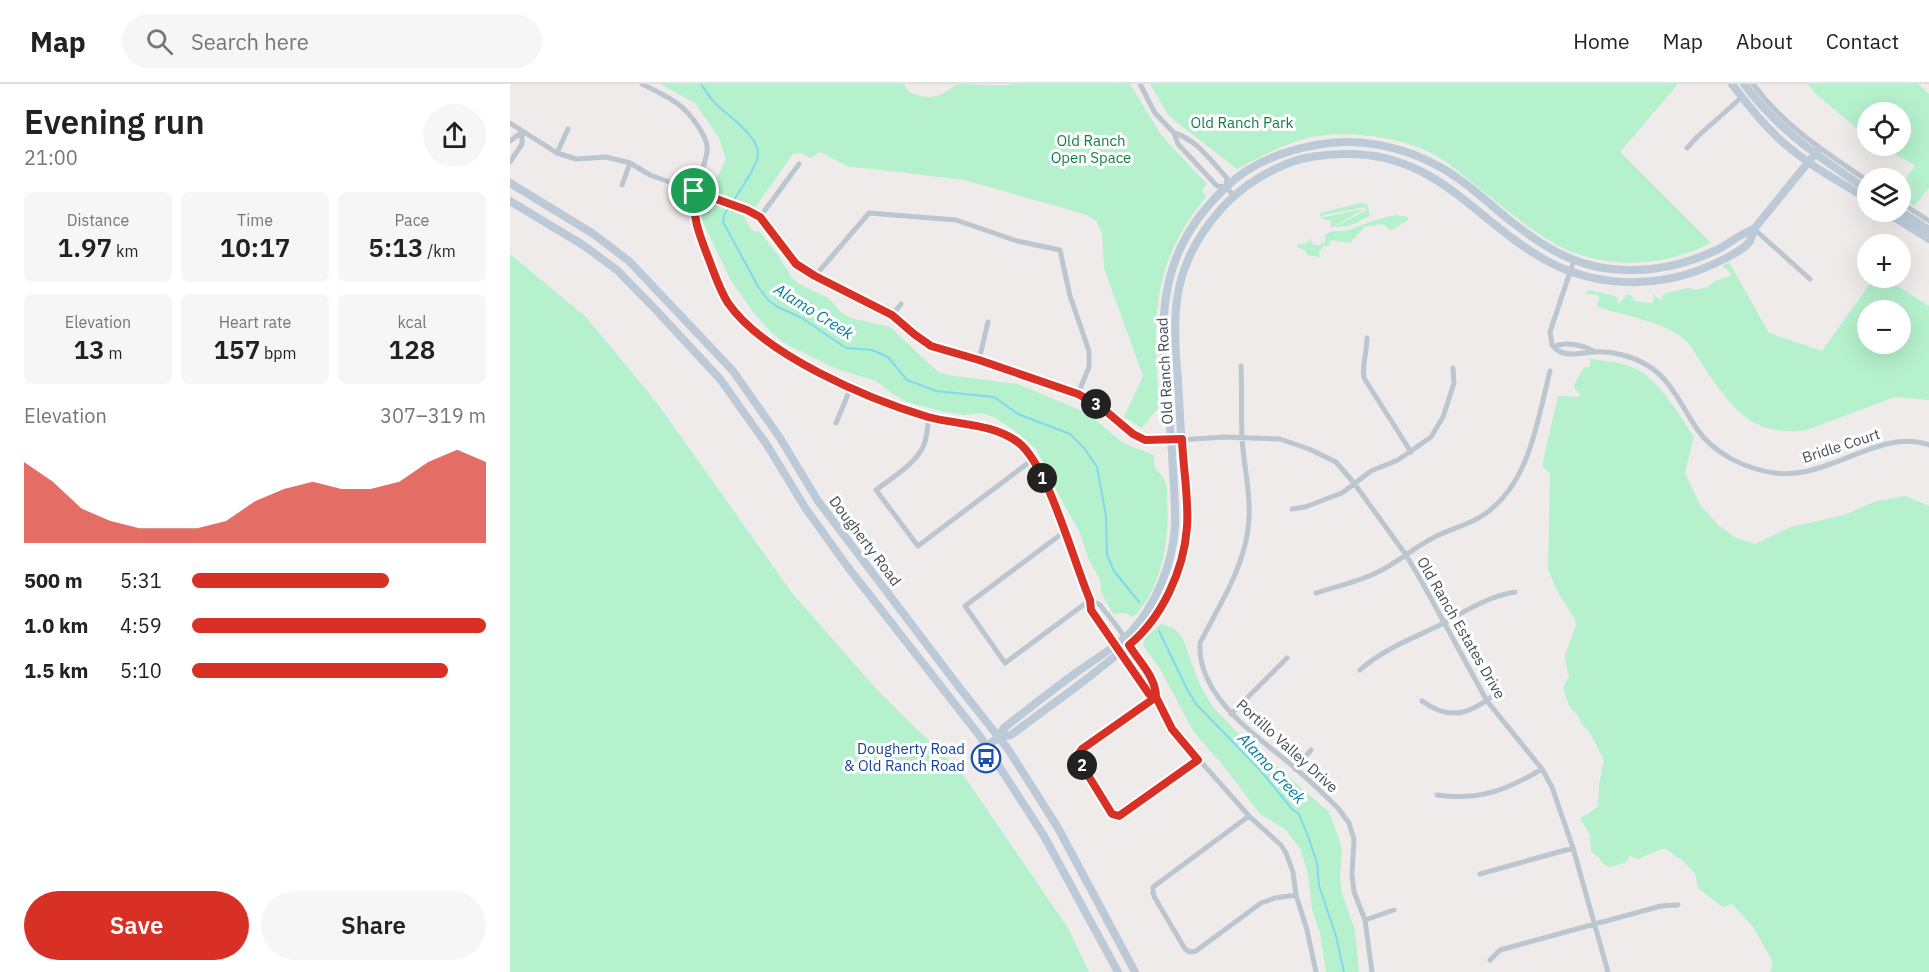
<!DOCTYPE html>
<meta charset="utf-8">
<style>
body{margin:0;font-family:"IBM Plex Sans",sans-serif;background:#f6f6f6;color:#222;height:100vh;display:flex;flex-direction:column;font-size:22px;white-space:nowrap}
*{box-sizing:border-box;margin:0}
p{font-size:20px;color:#767676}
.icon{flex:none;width:33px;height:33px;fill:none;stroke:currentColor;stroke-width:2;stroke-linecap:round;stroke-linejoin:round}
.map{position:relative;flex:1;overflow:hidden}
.drawer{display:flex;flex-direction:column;background:#fff;width:510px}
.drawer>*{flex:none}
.tools{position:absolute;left:1347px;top:18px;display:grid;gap:12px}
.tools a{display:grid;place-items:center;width:54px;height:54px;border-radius:50%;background:#fff;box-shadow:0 6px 24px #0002;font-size:30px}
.pin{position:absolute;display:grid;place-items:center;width:51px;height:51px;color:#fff;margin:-26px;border:3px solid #fff;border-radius:50%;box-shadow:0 2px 6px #0007}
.km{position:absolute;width:30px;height:30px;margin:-15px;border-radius:50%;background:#222;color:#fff;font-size:16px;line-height:30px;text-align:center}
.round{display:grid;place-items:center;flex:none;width:63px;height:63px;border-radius:32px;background:#f6f6f6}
.overview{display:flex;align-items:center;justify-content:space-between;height:102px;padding:0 24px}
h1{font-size:33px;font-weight:600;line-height:45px}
.metrics{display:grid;grid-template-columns:repeat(3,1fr);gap:9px;height:102px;padding:6px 24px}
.metrics div{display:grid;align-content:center;border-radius:9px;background:#f6f6f6;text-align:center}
.metrics b{font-size:26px;font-weight:600}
.metrics small{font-size:16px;font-weight:400}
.metrics p{font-size:16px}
.chart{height:168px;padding:12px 24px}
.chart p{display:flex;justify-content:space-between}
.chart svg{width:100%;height:108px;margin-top:6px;fill:#d93025;opacity:.7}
.cta{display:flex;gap:12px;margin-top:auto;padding:12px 24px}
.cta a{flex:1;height:69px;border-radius:36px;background:#d93025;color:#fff;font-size:24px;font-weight:600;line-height:69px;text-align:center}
.cta a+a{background:#f6f6f6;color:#222}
ul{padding:0 24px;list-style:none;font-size:20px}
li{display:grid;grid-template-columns:96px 72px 1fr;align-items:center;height:45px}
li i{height:15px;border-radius:8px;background:#d93025}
header{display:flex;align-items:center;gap:36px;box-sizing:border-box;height:84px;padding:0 30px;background:#fff;border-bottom:2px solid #e0e0e0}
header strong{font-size:28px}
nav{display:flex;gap:33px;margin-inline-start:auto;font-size:21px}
.search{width:420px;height:54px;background:#f6f6f6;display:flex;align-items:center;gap:15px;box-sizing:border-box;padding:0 21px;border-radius:33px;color:#767676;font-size:22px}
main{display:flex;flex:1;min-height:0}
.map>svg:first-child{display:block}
</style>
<header>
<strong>Map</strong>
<div class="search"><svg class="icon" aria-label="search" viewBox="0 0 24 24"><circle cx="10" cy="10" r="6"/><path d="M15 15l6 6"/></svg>Search here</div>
<nav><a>Home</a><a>Map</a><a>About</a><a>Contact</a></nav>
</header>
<main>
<section class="drawer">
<div class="overview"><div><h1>Evening run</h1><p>21:00</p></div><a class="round"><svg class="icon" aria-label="share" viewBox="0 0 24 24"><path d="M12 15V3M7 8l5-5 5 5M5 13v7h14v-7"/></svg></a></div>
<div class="metrics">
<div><p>Distance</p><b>1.97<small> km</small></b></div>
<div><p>Time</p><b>10:17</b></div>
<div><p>Pace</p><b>5:13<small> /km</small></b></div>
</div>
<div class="metrics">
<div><p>Elevation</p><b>13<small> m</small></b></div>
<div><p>Heart rate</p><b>157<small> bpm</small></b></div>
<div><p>kcal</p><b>128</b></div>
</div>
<div class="chart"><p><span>Elevation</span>307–319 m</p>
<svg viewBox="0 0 160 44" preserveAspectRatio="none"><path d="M0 44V11L10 19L20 30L30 35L40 38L50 38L60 38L70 35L80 27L90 22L100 19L110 22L120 22L130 19L140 11L150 6L160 11V44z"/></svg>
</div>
<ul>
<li><b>500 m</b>5:31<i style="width:67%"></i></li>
<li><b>1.0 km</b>4:59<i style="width:100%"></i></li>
<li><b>1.5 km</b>5:10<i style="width:87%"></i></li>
</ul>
<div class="cta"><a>Save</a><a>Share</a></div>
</section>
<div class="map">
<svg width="1419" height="888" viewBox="0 0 1419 888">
<rect width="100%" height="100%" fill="#efebeb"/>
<!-- green -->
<path fill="#b5f1cc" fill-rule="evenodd" d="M150,0H394L399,8C415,14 423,16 439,6C443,3 446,0 451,0C463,0 496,3 503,0H620L652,52L696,99V102L693,104V109L697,112C638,183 644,237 649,323L632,344L614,333L633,292L594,184L592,149L587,138L577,131L454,96L363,85L339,83L310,68L300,74L292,69L283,70L244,125L237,120L201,106L216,75L209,54L185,19Z
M640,0H1168L1110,68L1201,159C1152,184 1089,187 1040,157C1017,143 995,125 974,108C955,94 940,78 919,68C889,53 840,47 807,52C778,57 753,72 727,85L659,32Z
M1298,0H1408L1419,10V104L1404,122L1391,113V102L1405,81L1369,62H1390V28H1358L1357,53L1305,9Z
M195,118L204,120L234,132L240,144L245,148L249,147L268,171L282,194L289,200L318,214L331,228L340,234L380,243L428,288L438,291L507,300L520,305L577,329L613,359L644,371C643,391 652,386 656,400C658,406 657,413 657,419C660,455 651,507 623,533L615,529L603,530L591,508L590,496L579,476L569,447L547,408L541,392L525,364L508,349L484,333L472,329L454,331L435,328L397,318L381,309L366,297L324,284L274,259L260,247L243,228L220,195L191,134Z
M850,119L857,120L860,132L839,142L824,143L853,128L856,126L855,123L810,132V129Z
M854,125L821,144V137L809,134Z
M887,131L898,133V136L882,146H880L873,140L855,143L840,159L822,156L819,158L820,162H814L809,168L810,173L797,171L796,167L788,163V160L798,159L799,154L804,161H810L815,158V151C823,144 833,149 842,145C860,138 868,134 887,131Z
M0,170L77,234L147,319L282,509L370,609L452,689L558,844L579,888H0Z
M1219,178L1259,249L1312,267L1364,194H1375L1419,222V316L1385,313L1296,346C1240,354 1220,321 1192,280C1187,273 1183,264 1177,258C1156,237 1114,232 1088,223L1087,220L1090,214L1088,211L1075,210L1079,206L1106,212L1108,219H1110L1117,210L1122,212L1124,217L1141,219L1144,217L1143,210L1150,216L1152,215L1153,210L1178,204L1186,206L1198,203L1205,197L1220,192L1221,189L1212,182ZM1358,226H1390V260H1358Z
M1080,275C1095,277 1112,278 1126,285C1150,296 1168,331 1184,352L1175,389L1190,421L1209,442L1226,454L1245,460L1281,443L1334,431L1366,417L1395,412L1419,422V888H1260L1262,882V876L1243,843L1222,820L1215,823L1211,822L1188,804L1185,789L1173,777L1154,764L1128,775L1120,772L1115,779L1099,783L1093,780L1089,773L1081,768L1080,751L1070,734L1078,730L1088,722L1089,701L1094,676L1079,647L1073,642L1067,630L1060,624L1053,604L1059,592L1055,576V571L1066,541L1065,535L1048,509L1038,485L1040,389L1032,382L1048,312L1068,313L1071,311L1065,305L1064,301L1074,283H1080Z
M651,540L664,544L673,555L689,599L702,622L730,651L819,728L828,752L832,766L830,792L831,806L845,846L849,888H816L810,849L802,825L798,791L791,766L775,745L750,730L711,679L689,654L681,643L649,583L633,562L635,554Z"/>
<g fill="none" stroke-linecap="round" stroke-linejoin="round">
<!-- stream -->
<path stroke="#80d9f0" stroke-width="2" d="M191,0C195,6 199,13 205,19C216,31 250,52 248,71C247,84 222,118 214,131L213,138L249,204L259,217L268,223L292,234L336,264L362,266L378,273L397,296L426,307L484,313L508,330L560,350L574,364L587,383L596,432L597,471L604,487L629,518
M649,547L678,607L686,620L750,686L782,725L789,730L799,755L807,779L809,802L826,852L834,888"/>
<!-- street -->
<path stroke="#bbc6cf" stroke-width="5" d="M132,0C144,6 157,12 168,20C179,28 200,54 197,68C194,87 184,102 183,121C182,145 210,211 226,229C262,269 315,292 364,313C382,320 401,329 419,333C447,340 488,340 510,360C529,377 539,408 547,432C558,460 568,488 580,516L581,526L639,610L646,613
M630,0L645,29L664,49L668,60L707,102L716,103L724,112
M1243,0C1274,42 1315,68 1358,97
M0,39L47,69L66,75L96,73L120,79L140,91L237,126L250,133L286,180L305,192L382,231L403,250L421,262L469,276L568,310L591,323L623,350L635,356L653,357L715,353L770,355L799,365L826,378L844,399L896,471L913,500L977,617L1032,685L1042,703L1063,764L1098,888
M664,49C686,55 701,77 717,94L716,102
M0,57L12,48
M1177,64L1188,52L1232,13
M47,69L58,45
M0,78L12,60V48
M112,101L120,79
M1390,118L1419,137
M250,133L289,80
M1244,145L1300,195
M1064,176L1040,248L1042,261C1044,263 1046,266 1049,267C1059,273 1074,268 1085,268C1102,267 1122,272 1137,281C1161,295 1172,323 1187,345C1204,370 1236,385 1265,389C1320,396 1370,343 1419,361
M305,192L359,129L446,136L507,157L550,166L560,212L579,267V283L568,310
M382,231L391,220
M857,254C857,268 852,280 854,294L901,368
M1044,263C1055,257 1073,261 1083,267
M469,276L478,238
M731,282C732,306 731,331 732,355C735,394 746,427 733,468C724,500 705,529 690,559C687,613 747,652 784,683C799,696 814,710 828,724L839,739L844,755L842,791L844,808L855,836L862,888
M419,333C418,341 417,350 415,358C408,379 383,393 366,406L408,462L522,376
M326,339L341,303
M782,425L795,423L832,409L861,387L888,376L921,353L933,333L944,299L943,284
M554,448L455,522L495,579L580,516
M806,509C825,503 847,498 866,489C886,480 902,465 921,455C938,445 958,442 975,430C1020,398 1027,338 1040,287
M580,516L590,521L609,545L642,596L646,606V613L662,645L739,732L771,761L776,769L783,788L786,811L797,846L806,888
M850,586C872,566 901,555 928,542C953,529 978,512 1005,508
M646,613L572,665L568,671L570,677L602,730L606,732L612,731L688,676
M912,617C943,640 964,627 991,606
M721,630L777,574
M785,685L801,666
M927,711C969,717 997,706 1032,685
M739,732L643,803V809L645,814L675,865L680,868L686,867L751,819L765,814L786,811
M970,790L1063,764
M855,836L884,826
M980,876L990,866L1151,822L1168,821"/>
<!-- secondary -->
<path stroke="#bcc9d7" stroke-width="8" d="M1222,0C1238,21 1255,43 1275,60C1300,82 1330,98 1358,115
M1234,0C1267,45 1311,75 1358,106
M0,99L82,149L119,177L223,287L270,354L308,417L449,603L498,665L548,744L625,888
M0,117L73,161L107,186L146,226L210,295L257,361L296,425L337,482L469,651L534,752L608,888
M1390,127L1419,146
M1376,128L1419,155
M489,653L501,651C524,634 547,617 570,600C604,573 639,549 658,509C682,461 678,423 673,372C670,347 670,323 668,298C663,235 660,189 702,136C722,110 748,91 779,79C796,72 815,71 833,70C928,67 966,139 1039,178C1085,202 1140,204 1187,187C1200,182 1233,168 1240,157C1242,153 1243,149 1244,145L1309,65
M477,662L489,653L494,644C518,625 542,606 567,588C585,575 606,563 621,548C646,521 663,479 665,442C666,418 663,393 662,369C660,339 656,308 654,278C649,208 662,155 714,105C738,81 772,67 806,61C848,53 893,62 930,83C954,96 976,117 998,135C1026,157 1053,176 1088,183C1129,191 1170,183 1207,166C1220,159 1230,150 1244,145"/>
</g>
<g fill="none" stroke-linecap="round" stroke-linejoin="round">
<!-- route casing -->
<g stroke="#fff" stroke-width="12">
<path id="route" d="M184,107C182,132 189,150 198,173C204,188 209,205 218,219C254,271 358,315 418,333C447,341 483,339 509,359C538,382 564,479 580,516L581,526L639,610L646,613L662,645L688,676L609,732L602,730L568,675V671L572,665L646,613C646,593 629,578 619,561C652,534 674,486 677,443C679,414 673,384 672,355L635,356L623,350L591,323L568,310L469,276L421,262L404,250L382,231L305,192L286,180L250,133L237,126L184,107"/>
</g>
<!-- route -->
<use href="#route" stroke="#d93025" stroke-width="8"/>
</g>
<!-- icons -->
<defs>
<g id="bus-ring" transform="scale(1.5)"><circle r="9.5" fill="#fff" stroke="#1a4fb4" stroke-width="1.5"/><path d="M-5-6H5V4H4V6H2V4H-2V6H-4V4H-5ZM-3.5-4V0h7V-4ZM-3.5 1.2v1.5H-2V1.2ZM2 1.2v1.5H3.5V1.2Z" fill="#1a4fb4"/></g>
</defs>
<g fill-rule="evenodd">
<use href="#bus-ring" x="476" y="674"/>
</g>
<g text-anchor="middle" stroke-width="6" stroke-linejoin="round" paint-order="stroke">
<!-- park labels -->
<g font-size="15" fill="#117e47" stroke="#fff">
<text x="732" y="44">Old Ranch Park</text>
<text x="581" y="62">Old Ranch<tspan x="581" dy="17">Open Space</tspan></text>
</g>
<!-- street labels -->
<g font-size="15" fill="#434f5a" stroke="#fff">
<text transform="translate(655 287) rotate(-93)" y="5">Old Ranch Road</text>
<text transform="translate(1331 362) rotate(-18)" y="5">Bridle Court</text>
<text transform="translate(355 457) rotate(53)" y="5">Dougherty Road</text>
<text transform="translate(951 544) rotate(60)" y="5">Old Ranch Estates Drive</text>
<text transform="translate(777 662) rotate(42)" y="5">Portillo Valley Drive</text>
</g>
<!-- transit labels -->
<g font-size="15" fill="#164399" stroke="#fff" text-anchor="end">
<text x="455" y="670">Dougherty Road<tspan x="455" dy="17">&amp; Old Ranch Road</tspan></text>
</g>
<!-- water labels -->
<g font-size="16" font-style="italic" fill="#057d9c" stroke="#fff">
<text transform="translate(304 227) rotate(32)" y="6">Alamo Creek</text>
<text transform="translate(762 684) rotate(47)" y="6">Alamo Creek</text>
</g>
</g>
</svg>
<div class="tools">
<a><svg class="icon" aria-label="locate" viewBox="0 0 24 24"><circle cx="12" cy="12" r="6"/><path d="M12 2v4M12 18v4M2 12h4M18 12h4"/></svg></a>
<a><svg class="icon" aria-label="layers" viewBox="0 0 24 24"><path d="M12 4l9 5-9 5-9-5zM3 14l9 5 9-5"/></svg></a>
<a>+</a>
<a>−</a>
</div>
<div class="pin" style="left:184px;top:107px;background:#1e9e55"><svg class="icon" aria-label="arrive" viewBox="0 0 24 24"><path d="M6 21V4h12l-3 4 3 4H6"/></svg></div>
<b class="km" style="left:532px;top:394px">1</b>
<b class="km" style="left:572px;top:681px">2</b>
<b class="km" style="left:586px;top:320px">3</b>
</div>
</main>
